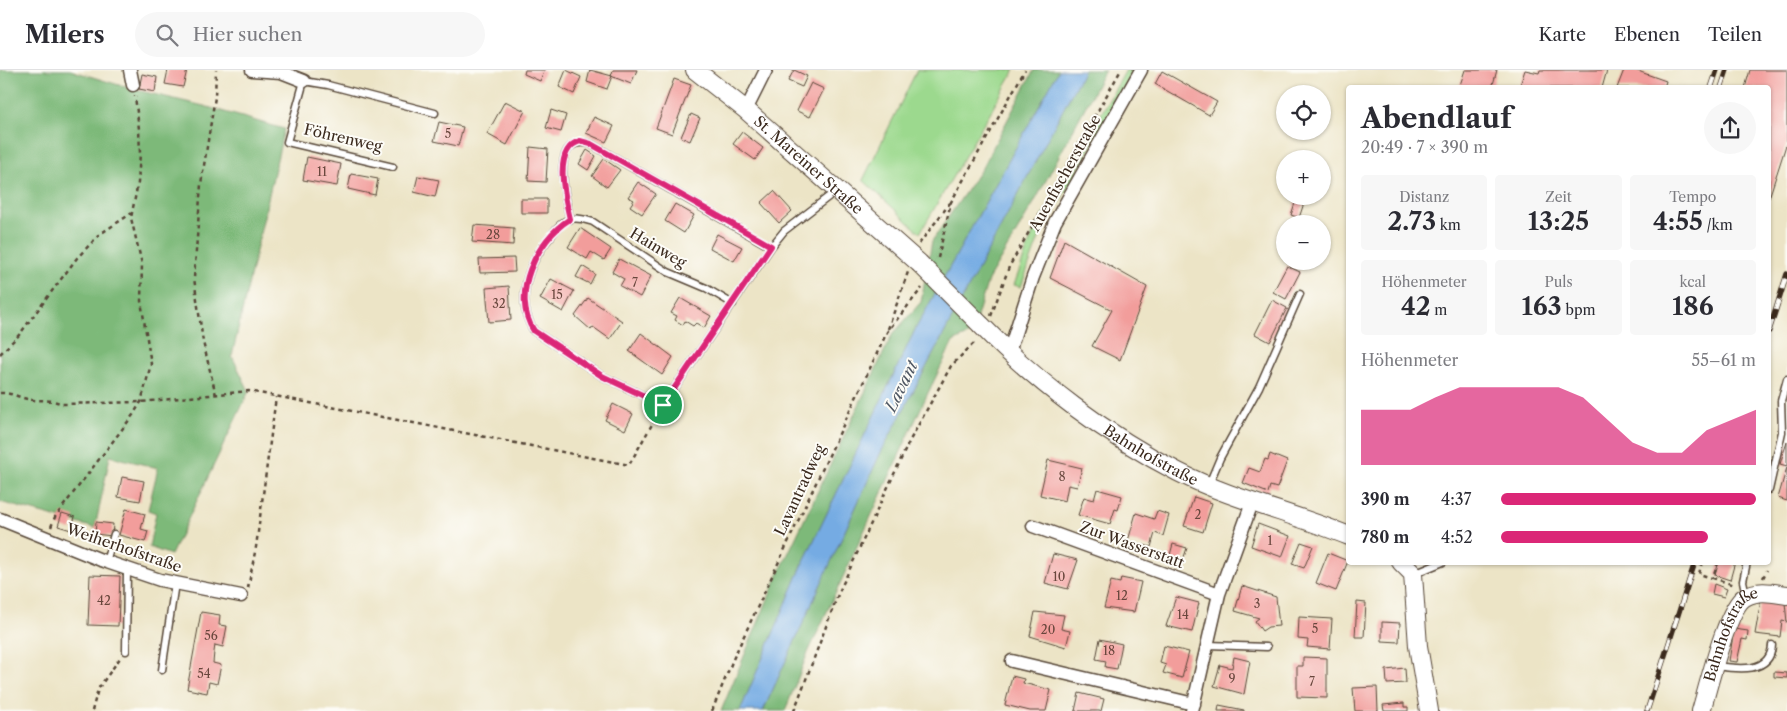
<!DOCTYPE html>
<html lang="de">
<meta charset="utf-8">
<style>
body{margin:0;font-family:"Libre Caslon Text",serif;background:#f7f7f7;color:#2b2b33;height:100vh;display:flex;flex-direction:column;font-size:19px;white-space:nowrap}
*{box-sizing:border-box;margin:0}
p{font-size:16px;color:#7c7c81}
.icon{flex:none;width:28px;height:28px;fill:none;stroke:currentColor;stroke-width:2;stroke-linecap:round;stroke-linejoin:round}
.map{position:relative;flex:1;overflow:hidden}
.panel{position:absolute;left:1346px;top:15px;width:425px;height:480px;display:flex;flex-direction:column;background:#fff;border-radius:5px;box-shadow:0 1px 4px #0004}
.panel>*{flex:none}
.tools{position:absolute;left:1276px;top:15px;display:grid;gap:10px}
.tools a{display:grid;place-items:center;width:55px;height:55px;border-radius:50%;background:#fff;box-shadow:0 1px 4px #0004;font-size:25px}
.pin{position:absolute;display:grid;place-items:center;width:42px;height:42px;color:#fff;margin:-21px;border:2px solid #fff;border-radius:50%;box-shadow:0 1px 5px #0007}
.round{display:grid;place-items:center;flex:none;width:52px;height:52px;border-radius:26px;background:#f7f7f7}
.headline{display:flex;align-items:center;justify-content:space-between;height:85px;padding:0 15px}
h1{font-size:28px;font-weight:700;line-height:38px}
.figures{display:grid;grid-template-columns:repeat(3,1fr);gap:8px;height:85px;padding:5px 15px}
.figures div{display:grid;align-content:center;border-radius:5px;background:#f7f7f7;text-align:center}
.figures b{font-size:25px;font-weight:700}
.figures small{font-size:14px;font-weight:400}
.figures p{font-size:14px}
.chart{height:140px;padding:10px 15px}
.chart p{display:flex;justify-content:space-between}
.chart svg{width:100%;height:90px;margin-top:5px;fill:#db2777;opacity:.7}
ul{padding:0 15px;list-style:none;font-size:16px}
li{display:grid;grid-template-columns:80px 60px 1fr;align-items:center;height:38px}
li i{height:12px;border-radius:6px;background:#db2777}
header{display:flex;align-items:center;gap:30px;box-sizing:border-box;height:70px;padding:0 25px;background:#fff;border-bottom:1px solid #e1e1e2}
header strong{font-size:24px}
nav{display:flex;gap:28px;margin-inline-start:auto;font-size:18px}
.search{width:350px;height:45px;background:#f7f7f7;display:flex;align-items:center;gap:12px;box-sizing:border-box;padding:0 18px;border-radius:28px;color:#7c7c81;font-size:19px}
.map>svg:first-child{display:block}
</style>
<header>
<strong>Milers</strong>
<div class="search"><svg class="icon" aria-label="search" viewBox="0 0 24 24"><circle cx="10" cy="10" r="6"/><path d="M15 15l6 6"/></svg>Hier suchen</div>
<nav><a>Karte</a><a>Ebenen</a><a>Teilen</a></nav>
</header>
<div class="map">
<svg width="1787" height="641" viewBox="0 0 1787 641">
<rect width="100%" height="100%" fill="#fdfcf7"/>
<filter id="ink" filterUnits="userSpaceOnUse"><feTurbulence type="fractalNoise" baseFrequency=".02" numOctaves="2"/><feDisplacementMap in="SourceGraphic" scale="10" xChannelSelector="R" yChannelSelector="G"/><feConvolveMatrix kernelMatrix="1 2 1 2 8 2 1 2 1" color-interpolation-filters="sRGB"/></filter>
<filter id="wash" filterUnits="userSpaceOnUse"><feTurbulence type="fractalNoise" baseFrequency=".0096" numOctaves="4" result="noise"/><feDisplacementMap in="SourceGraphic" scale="20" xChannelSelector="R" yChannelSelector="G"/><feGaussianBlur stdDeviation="1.12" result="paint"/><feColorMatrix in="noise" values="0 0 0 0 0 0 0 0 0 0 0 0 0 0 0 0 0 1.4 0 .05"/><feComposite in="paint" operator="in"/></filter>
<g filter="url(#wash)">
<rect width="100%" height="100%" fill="#ece4c6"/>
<!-- green -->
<path fill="#9cd98e" stroke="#6c8256" d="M917,0H1015L920,163L863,110Z
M1126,0H1134L1039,168L1021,217L1014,215L1033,163Z"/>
<!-- forest -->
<path fill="#7db979" stroke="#5c724c" d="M0,0H70L132,19L204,36L284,59L232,286L249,321L171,485L149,477L156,443L148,440L158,398L110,386L95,458L0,432Z
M1034,0H1059L916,258L805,489L740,641H721L778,505L892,265L921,232L932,171L982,98Z
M1084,0H1105L1034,133L988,210L972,263L953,272L927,325L807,585L785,641H763L880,384Z"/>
<!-- water -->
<path fill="#74abe3" stroke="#586a80" d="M1059,0H1084L880,384L763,641H740L805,489L916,258Z"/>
<g id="blocks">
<!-- building -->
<path fill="#f29d9b" d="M168,0H187L183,17L165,14Z
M525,0H545L540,11L524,4Z
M566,0L581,7L574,24L559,17Z
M590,0L612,6L607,19L587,12Z
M613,0H637L631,14L611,6Z
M794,0L807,6L802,17L788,11Z
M1465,0H1497L1492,18H1459Z
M1525,0L1539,3L1540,0H1607L1602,18H1519Z
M1624,0H1635L1666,11L1664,18H1617Z
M1750,0H1787V72L1769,128V18H1745Z
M1162,1L1217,32L1209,45L1155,14Z
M142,4L157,7L155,22L139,19Z
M674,9L691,15L672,64L656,58Z
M811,13L824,19L810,47L797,41Z
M505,31L525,41L507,75L487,64Z
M551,40L566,45L561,62L546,58Z
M691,44L700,48L690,71L681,67Z
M594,47L614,56L606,72L586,63Z
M439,52L463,57L458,76L434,71Z
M742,62L763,78L755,90L733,74Z
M530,77L548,79L546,112L528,111Z
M587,80L596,86L588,100L579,94Z
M307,87L341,94L337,116L303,110Z
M604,89L620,100L607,117L592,106Z
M351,104L378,109L375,125L348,119Z
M418,106L439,110L435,127L414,122Z
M638,112L656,124L642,144L630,136L634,130L628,127Z
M774,121L792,141L779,153L761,133Z
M521,129H547V143H521Z
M1296,130L1304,133L1299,148L1291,145Z
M675,134L694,145L684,163L665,151Z
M474,155L514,158L513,175L472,172Z
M580,158L611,179L604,190L591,182L587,189L568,177Z
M717,164L742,177L734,191L710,178Z
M1064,170L1147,217L1120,290L1092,276L1112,240L1050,208Z
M514,188L515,202L480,203L479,189Z
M619,189L651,206L640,227L620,216L624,209L612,202Z
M582,196L595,204L590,214L576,207Z
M1287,196L1300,202L1286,229L1273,222Z
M551,209L574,221L563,242L540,229Z
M509,216L511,250L489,252L486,218Z
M588,228L622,251L610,269L593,257L591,260L575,246Z
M680,228L711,246L704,258L696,253L693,256L685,251L683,255L675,250L677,246L671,243Z
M1272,230L1287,238L1270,272L1255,264Z
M641,263L673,287L662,305L629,281Z
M613,334L633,344L625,360L605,350Z
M1787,372V396L1780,394Z
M1270,384L1287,391L1277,418L1270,416L1268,423L1243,413L1249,398L1260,402L1265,389L1268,390Z
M1048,390L1082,398L1077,417L1068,415L1065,431L1040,425Z
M1787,397V431L1778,428Z
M122,407L144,411L140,431L118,427Z
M1097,419L1122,426L1118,440L1115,439L1110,454L1078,445L1084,427L1094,430Z
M1194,427L1212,433L1203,462L1184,456Z
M126,439L145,444L141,459L148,461L145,472L119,465Z
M1157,441L1169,445L1163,466L1155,463L1151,477L1128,471L1136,443L1154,449Z
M62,443L75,447L71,460L58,456Z
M96,452L113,454L112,466L95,464Z
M1258,454L1290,466L1282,487L1251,476Z
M1301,472L1313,476L1304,498L1292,494Z
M1173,474L1187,478L1181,496L1168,492Z
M1328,483L1348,491L1336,521L1316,513Z
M1053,484L1078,490L1068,519L1045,513Z
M1719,492H1735L1730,510L1715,505Z
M90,505L120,506L118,556L88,555Z
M1121,508L1141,512L1134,542L1104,538L1111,511L1120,513Z
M1714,514L1727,519L1724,527L1712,524Z
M1242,516L1276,527L1279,556L1268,557L1262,561L1255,551L1259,548L1235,541Z
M1176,527L1199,533L1192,562L1166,556Z
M1761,530L1785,533L1787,552L1782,551L1780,567L1755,564Z
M1357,532L1366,533L1364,567H1355Z
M201,542L220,545L219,555L227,556L223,577L215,575L214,582L213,593L221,595L217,614L209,612L207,623L187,619Z
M1035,542L1064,545L1061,559L1070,561L1066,577L1030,566Z
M1299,547L1332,549L1330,579L1307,577L1308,570L1298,569Z
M1382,552L1400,553L1399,572L1382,571Z
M1734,559L1748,561L1747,570L1742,569L1737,592L1729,591Z
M1100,569L1122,574L1117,599L1105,597L1106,591L1096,589Z
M1164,576L1189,582L1182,608L1163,603L1166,595L1160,593Z
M1234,587L1250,591L1244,624L1214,616L1220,595L1232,598Z
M1303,587L1327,588V628L1297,627V596H1303Z
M1405,598L1406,613L1387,614L1386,600Z
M1774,602L1787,603V608L1774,607Z
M1012,606L1024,609L1023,613L1051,620L1046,641H1030L1005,635Z
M1377,617L1378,641H1355L1353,618Z
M1079,623L1104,629L1101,641H1075Z
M1404,633V637H1408V641H1384L1383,635Z
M1219,635L1244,640V641H1218Z"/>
</g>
</g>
<g filter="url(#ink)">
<use href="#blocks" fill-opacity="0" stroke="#564637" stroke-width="1"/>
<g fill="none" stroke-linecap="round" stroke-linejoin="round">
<!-- lane casing -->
<g stroke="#564637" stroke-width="9">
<path id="lane" d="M393,97L287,72L304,11L328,15L435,43
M570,149C565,126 549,63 591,74L771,177
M733,234L706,218L668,202L593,152C586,150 579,147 571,149C562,151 556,159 551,166C529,191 514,230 534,261L602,306L663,335L771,177L784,161L836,121
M1209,414L1220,388L1259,317L1300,224
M1769,420L1782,362L1781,331L1787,309
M106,492L114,464
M1414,504L1443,492
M1746,525L1743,511L1747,492
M1208,575L1267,577
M126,581L127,499
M1716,596C1737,599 1771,604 1772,575
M162,600L175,513"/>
</g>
<!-- street casing -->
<g stroke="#564637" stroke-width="15">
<path id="street" d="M130,0L133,15
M252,0L281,2L304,11
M746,40L766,0
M1009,282L1033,207L1055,152L1141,0
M0,449L101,490L160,510L241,526
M1033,456L1219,524
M1012,591L1194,634
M1192,641L1219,524L1252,433"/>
</g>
<!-- secondary casing -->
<g stroke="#564637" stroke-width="20">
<g id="secondary">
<path id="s1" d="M695,0L746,40L919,193"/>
<path id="s2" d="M981,255C1036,312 1108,366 1178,402C1233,430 1293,443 1349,466"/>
<path d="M1401,492L1413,504L1418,576L1429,641"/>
<path id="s3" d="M1701,641C1708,618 1727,537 1745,527C1759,519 1773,523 1787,525"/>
</g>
</g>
<!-- path -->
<path stroke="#564637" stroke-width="2.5" stroke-dasharray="4 4" stroke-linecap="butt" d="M919,174L950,133
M938,188L951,132L1025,0
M991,246L1009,197L1121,0
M888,259L908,202
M0,284L19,265L77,188L100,164L132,143
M0,323C12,322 21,329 33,330C44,331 51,329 62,334L141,332L249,321L629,395L659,342
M216,325L203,272L194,208L201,114L215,27L216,0
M51,457L55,447L133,345L141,332L151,294L141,231L142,194L131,148L138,113L140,83L139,59L135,26
M1702,492L1699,504L1712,508
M1718,492L1713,508L1734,515
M1763,508L1767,500
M248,518L256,477L276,327
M92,641L98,619L120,588
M712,641L734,587L887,262L922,218
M794,641L839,522L909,372L951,296L976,271"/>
<!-- lane -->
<use href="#lane" stroke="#fff" stroke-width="6"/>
<!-- street -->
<use href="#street" stroke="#fff" stroke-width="12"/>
<!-- secondary -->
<use href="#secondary" stroke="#fff" stroke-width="18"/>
<!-- rail casing -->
<g stroke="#3b2a1e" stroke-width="5.5">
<path id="rail" d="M1711,18L1717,0
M1721,18L1727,0
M1769,261L1787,204
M1647,641L1695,492"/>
</g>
<!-- rail -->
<use href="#rail" stroke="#fdfcf7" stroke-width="4" stroke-dasharray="11" stroke-linecap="butt"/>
<!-- secondary-bridge casing -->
<g stroke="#564637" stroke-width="20" stroke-linecap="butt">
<path id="secondary-bridge" d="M919,193L981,255"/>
</g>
<!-- secondary-bridge -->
<use href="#secondary-bridge" stroke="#fff" stroke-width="18"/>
</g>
</g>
<g fill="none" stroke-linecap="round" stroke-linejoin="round" filter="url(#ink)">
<!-- route casing -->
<g stroke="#fff" stroke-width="10">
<path id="route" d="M580,71L591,74L771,176L663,335L602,306L534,261C510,225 536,170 570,149C565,127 552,79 580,71Z"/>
</g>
<!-- route -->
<use href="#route" stroke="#db2777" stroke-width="6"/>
</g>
<g text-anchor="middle" stroke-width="4" stroke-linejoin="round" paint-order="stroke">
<!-- number labels -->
<g font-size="12" fill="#69473d">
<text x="448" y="68">5</text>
<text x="322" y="106">11</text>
<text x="493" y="169">28</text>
<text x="635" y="217">7</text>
<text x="557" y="229">15</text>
<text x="499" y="238">32</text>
<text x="1062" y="411">8</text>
<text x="1198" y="449">2</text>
<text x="1270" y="475">1</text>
<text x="1059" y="511">10</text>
<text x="1122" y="530">12</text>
<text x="104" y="535">42</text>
<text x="1257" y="538">3</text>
<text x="1183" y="549">14</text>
<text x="1315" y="563">5</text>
<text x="1048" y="564">20</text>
<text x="211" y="570">56</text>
<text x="1109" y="585">18</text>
<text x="204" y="608">54</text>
<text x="1232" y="613">9</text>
<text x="1312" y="616">7</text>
</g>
<!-- street labels -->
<g font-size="15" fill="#3b2a1e" stroke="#fdfcf7">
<text transform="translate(343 68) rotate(13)" y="5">Föhrenweg</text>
<text dy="5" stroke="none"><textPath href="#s1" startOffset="148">St. Mareiner Straße</textPath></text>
<text transform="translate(1065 103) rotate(-61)" y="5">Auenfischerstraße</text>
<text transform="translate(658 178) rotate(31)" y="5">Hainweg</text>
<text dy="5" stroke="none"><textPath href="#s2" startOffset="215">Bahnhofstraße</textPath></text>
<text transform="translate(800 420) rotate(-65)" y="5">Lavantradweg</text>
<text transform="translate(1132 475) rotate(20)" y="5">Zur Wasserstatt</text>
<text transform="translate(124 478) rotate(19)" y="5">Weiherhofstraße</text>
<text dy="5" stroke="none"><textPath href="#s3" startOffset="84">Bahnhofstraße</textPath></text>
</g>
<!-- water labels -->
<g font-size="16" font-style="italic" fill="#4f5763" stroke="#fdfcf7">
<text transform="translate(901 316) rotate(-64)" y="6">Lavant</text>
</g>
</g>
</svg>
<div class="tools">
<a><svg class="icon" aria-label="locate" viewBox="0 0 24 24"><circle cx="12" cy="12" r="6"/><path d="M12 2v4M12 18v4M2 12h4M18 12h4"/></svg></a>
<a>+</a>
<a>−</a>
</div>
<div class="pin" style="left:663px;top:335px;background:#1e9e55"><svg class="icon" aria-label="arrive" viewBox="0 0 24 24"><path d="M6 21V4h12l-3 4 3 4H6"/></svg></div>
<section class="panel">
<div class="headline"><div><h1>Abendlauf</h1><p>20:49 · 7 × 390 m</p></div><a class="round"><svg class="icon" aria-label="share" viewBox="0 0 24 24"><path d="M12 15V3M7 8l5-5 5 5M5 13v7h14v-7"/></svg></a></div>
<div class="figures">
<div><p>Distanz</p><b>2.73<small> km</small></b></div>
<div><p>Zeit</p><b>13:25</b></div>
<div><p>Tempo</p><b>4:55<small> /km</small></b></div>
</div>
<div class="figures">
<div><p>Höhenmeter</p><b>42<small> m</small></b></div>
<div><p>Puls</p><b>163<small> bpm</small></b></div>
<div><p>kcal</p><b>186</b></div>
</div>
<div class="chart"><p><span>Höhenmeter</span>55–61 m</p>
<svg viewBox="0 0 160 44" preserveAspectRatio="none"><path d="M0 44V17L10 17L20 17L30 11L40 6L50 6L60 6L70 6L80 6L90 11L100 22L110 33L120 38L130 38L140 27L150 22L160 17V44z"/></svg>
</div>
<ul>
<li><b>390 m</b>4:37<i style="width:100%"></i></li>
<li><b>780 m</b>4:52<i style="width:81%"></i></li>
</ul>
</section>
</div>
